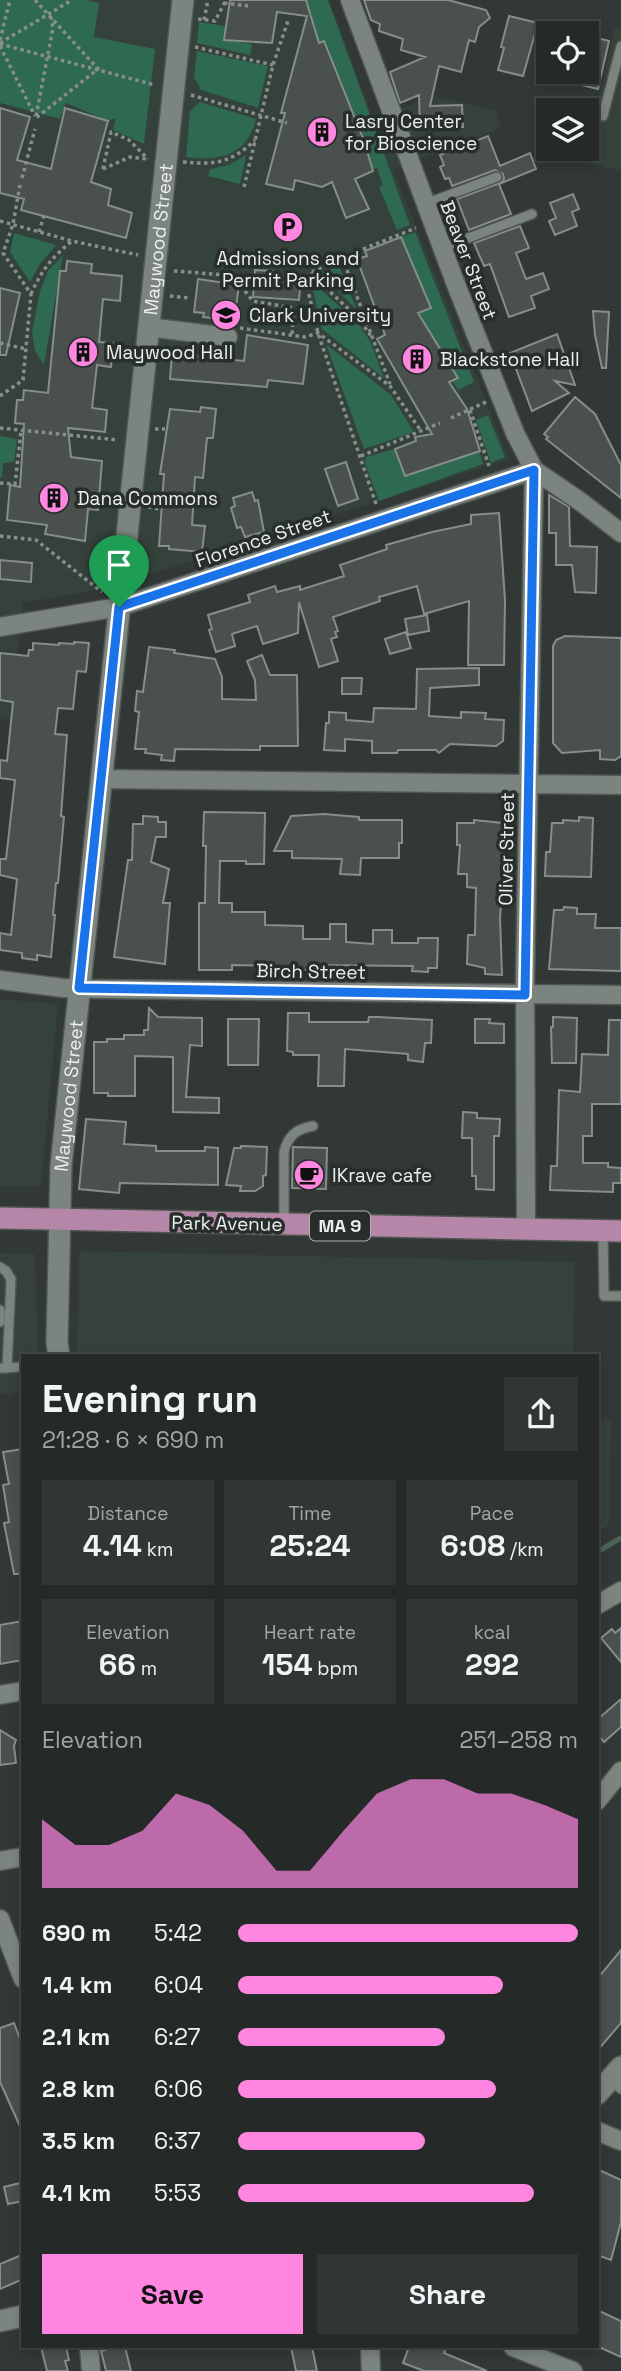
<!DOCTYPE html>
<meta charset="utf-8">
<style>
body{margin:0;font-family:"Space Grotesk",sans-serif;background:#313634;color:#f1f3f6;height:100vh;display:flex;flex-direction:column;font-size:26px;white-space:nowrap}
*{box-sizing:border-box;margin:0}
p{font-size:23px;color:#a3a7a8}
.icon{flex:none;width:38px;height:38px;fill:none;stroke:currentColor;stroke-width:2;stroke-linecap:round;stroke-linejoin:round}
.map{position:relative;flex:1;overflow:hidden}
.details{position:absolute;left:21px;top:1354px;width:578px;height:994px;display:flex;flex-direction:column;background:#252a28;border-radius:0px;box-shadow:0 4px 10px #0003,0 0 0 2px #424645}
.details>*{flex:none}
.fabs{position:absolute;left:536px;top:21px;display:grid;gap:14px}
.fabs a{display:grid;place-items:center;width:63px;height:63px;border-radius:0px;background:#252a28;box-shadow:0 4px 10px #0003,0 0 0 2px #424645;font-size:35px}
.pin{position:absolute;display:grid;place-items:center;width:60px;height:60px;color:#fff;margin:-72px -30px;border-radius:50% 50% 50% 0;rotate:-45deg;box-shadow:0 0 7px #0007}
.pin .icon{rotate:45deg}
.round{display:grid;place-items:center;flex:none;width:74px;height:74px;border-radius:0px;background:#313634}
.head{display:flex;align-items:center;justify-content:space-between;height:119px;padding:0 21px}
h1{font-size:38px;font-weight:800;line-height:52px}
.metrics{display:grid;grid-template-columns:repeat(3,1fr);gap:10px;height:119px;padding:7px 21px}
.metrics div{display:grid;align-content:center;border-radius:0px;background:#313634;text-align:center}
.metrics b{font-size:30px;font-weight:800}
.metrics small{font-size:19px;font-weight:400}
.metrics p{font-size:19px}
.chart{height:196px;padding:14px 21px}
.chart p{display:flex;justify-content:space-between}
.chart svg{width:100%;height:126px;margin-top:7px;fill:#fe86e1;opacity:.7}
.cta{display:flex;gap:14px;margin-top:auto;padding:14px 21px}
.cta a{flex:1;height:80px;border-radius:0px;background:#fe86e1;color:#111;font-size:28px;font-weight:800;line-height:80px;text-align:center}
.cta a+a{background:#313634;color:#f1f3f6}
ul{padding:0 21px;list-style:none;font-size:23px}
li{display:grid;grid-template-columns:112px 84px 1fr;align-items:center;height:52px}
li i{height:18px;border-radius:9px;background:#fe86e1}
.map>svg:first-child{display:block}
</style>
<div class="map">
<svg width="621" height="2371" viewBox="0 0 621 2371">
<rect width="100%" height="100%" fill="#313835"/>
<!-- built -->
<path fill="#34423b" d="M0,0H329L374,121L431,96L495,110L501,128L393,169L509,459L108,588L23,603L10,720L0,719Z
M615,27L621,29V171L583,162Z
M0,999L58,1004L41,1186H0Z
M79,1251L575,1262L573,1356H77Z
M0,1253L35,1254L38,1356H23V1392L0,1394Z
M597,1419H611L609,1525L597,1532Z"/>
<!-- green -->
<path fill="#2e6951" d="M0,0H86L99,3L94,37L155,49L144,144L113,130L116,118L108,121L66,103L60,119L0,103Z
M306,0H328L410,225L397,230L379,187L383,185L377,168L372,169L324,41L310,46L312,13H310Z
M199,22L226,26L225,40L252,44L250,55L197,43Z
M197,51L268,66L258,108L201,90L194,77Z
M200,102L256,119C248,155 219,162 186,157L190,111Z
M246,155L240,184L208,176L210,169L229,165Z
M415,232L474,382L458,390L452,381L458,377L418,313L430,308L401,237Z
M14,233L56,245L40,264L30,282L10,252Z
M63,255L60,271L44,365L35,351L32,332L40,291L48,271Z
M339,266L357,310L320,273Z
M311,281L358,323L370,341L384,378L322,329Z
M326,344L391,395L414,432L364,449Z
M488,415L505,457L491,463L476,420Z
M0,436L17,439L14,462L3,463L2,478L0,477Z
M395,449L405,476L479,451L483,464L379,501L365,464L366,457Z"/>
<g fill="none" stroke-linecap="round" stroke-linejoin="round">
<!-- stream -->
<path stroke="#496359" stroke-width="5" d="M597,1552L621,1538"/>
</g>
<!-- building -->
<path fill="#49504d" stroke="#868e8a" stroke-width="2" d="M230,0H306L319,43L324,41L364,141L373,171L355,179L369,209L346,218L332,182L322,187L295,180L293,190L266,184L285,113H281L307,16L277,12L272,43L224,40Z
M364,0H448L486,10L490,18L479,27L475,42L469,40L461,72L439,66L430,106L462,105L463,127L420,128L419,95L400,103L390,72L425,57L401,50L403,39L379,31L380,24L371,20Z
M509,16L538,23L523,76L498,70L504,48L501,47Z
M586,35L609,41L598,89L548,77L549,72H586Z
M0,108L30,117L17,160L51,169L65,108L108,121L91,182L111,189L108,205L132,213L126,238L21,210L24,199L0,193Z
M488,136L500,166L530,153L536,169L499,184L511,214L469,230L457,199L500,183L504,179L503,174L495,170L452,186L449,178L445,179L440,167L444,165L440,155Z
M573,194L579,209L572,212L577,226L555,235L549,221L556,218L550,203Z
M520,226L529,248L516,253L526,279L543,273L549,289L531,296L535,308L509,317L490,264L484,266L474,243Z
M401,237L431,308L418,313L458,378L449,382L467,409L480,451L405,476L395,449L416,441L415,437L432,434L377,339L385,335L357,259L367,256L365,251Z
M67,261L92,264L91,273L122,276L120,301L103,299L99,342L113,343L111,367L97,365L92,408L107,410L105,432L68,428L71,457L102,461L98,510L88,509L85,541L45,534L47,525L7,520L10,485L20,487L24,424L15,423L17,400H23L24,390L48,393L60,271H66Z
M255,270L273,271L272,275L301,277L299,300L253,297Z
M198,279L239,285L234,321L203,317L204,313L194,312Z
M0,288L20,293L6,355H0Z
M593,311L609,312L606,368H602L595,335Z
M557,334L575,385L555,381L569,393L532,411L510,353Z
M247,335L308,345L303,384L268,380L267,387L170,379L172,354L244,361Z
M575,397L595,414L621,465V498L546,439L548,437L544,434Z
M201,407L216,409L213,438H207L203,478L195,477L192,525L205,526L202,552L169,549V546H159L164,474H160L170,409L200,412Z
M346,462L358,499L338,506L325,469Z
M252,492L255,501L258,500L264,532L245,537L241,527L237,528L231,508L235,506L233,498Z
M549,495L569,507L570,546L597,547L596,593L575,592L572,565H556V533H549Z
M499,513L505,600L504,665H468L469,601L424,614L417,586L379,597L380,601L333,617L338,631L335,632L337,637L331,639L338,661L319,667L299,602L298,633L263,644L257,626L232,634L235,646L216,652L209,630L212,629L208,615L250,602L248,595L275,586L277,592L300,586V590L344,576L340,565L387,549L386,545L432,532L471,524V515Z
M0,560L32,563L31,582L0,579Z
M427,615L429,631L408,635L405,619Z
M406,632L411,648L390,654L385,639Z
M565,636L621,638V756L615,760L600,759V750L562,753L553,743V646L556,640Z
M74,642L89,643L86,672L77,671L73,709L58,708L55,734L67,735L61,816L64,817L58,883H56L53,915H55L51,957L37,955V960L22,958V953L0,950V933L11,935L17,879L0,875V859H6L15,780L0,778V760L7,761L13,702L0,700V653L28,656L29,650H33V643L59,645V643L74,644Z
M149,647L175,650L174,653L215,659L222,677V699L256,700L255,680L247,661L262,655L270,675H297L298,746H260V750L175,749L174,761L161,760L162,755L145,753L146,749H135L139,712L135,711L137,691L143,692Z
M479,668V685L430,688L429,716L461,718V712L486,713L485,719L504,720L503,741L496,746L450,744L439,753L436,750H398L397,753H372V741L345,739V751L324,750L326,723H329V712L346,713V720L373,722L374,708L416,709L417,669Z
M342,678H362L361,694H342Z
M204,812L265,813L264,864H246V861H220L219,903H232V912H265V925L303,926V939H330V924H346V942L373,944V930H392V943H418V938H438L437,968H428V972L412,971L413,966L307,965V970L285,969V966L232,965V970H199V903H205L206,846H203Z
M324,814L359,817V820H402V843H399V858H361L360,875L340,874L342,859L292,858V851H274L291,816Z
M143,816L158,817V822H166V837H156L151,862L169,869L163,903H170L165,964L114,957L128,860H132L133,824H143Z
M579,817L593,818L591,877L545,876L546,852H550L552,823H563V820L579,821Z
M474,820L502,823V868H504L500,917L502,975L485,974V968L467,964L468,935H475L476,888L467,887V874H458L460,845H457V823H474Z
M564,907L577,908V914H596L595,928H621V971L549,969L554,910H563Z
M149,1008L158,1017L202,1018V1046L190,1045L186,1097L219,1098V1113L173,1112V1057L135,1056V1096H108V1093H94V1042H107V1039H124V1035H144V1030H148Z
M288,1013H309V1022H368L369,1017H378L432,1020L431,1043H425L423,1062L408,1060V1054L345,1049L344,1086H318L319,1055H293V1052L287,1051Z
M553,1017L577,1018L576,1063H552L551,1027H553Z
M228,1019H259L258,1065H228Z
M475,1019H490L489,1023L504,1024V1043H475Z
M609,1020H621V1104H592V1136H583V1163H608V1167L621,1168V1183H613V1192L550,1190L551,1166H557L559,1090L580,1092L582,1054L608,1055Z
M463,1112L477,1113V1118L500,1119L499,1136H494V1190L476,1189V1176H472V1138H462Z
M86,1119L126,1122L124,1144L156,1146V1151H205V1147L218,1148V1185L120,1183L119,1193L79,1189Z
M241,1146L267,1147L266,1175L263,1176V1186L255,1191H240L241,1186L226,1185L234,1148H241Z
M293,1147L327,1148L326,1189L292,1188Z
M23,1449V1574H14L4,1523L9,1522L3,1485L9,1484L3,1452Z
M23,1621V1660L0,1664V1625Z
M621,1628V1662L601,1638L612,1629L615,1633Z
M621,1699V1727L604,1742L597,1734V1720Z
M0,1730L16,1740L14,1746L16,1763L0,1765Z
M621,1950V2023L597,2051V1979Z
M14,2023L23,2047V2133L0,2082V2028Z
M597,2169L621,2180V2222L611,2260L597,2255Z
M20,2183L23,2201L8,2204L4,2187Z
M19,2256L23,2265V2279L0,2289V2264Z
M597,2310L621,2321V2357L597,2346Z
M41,2347H66L69,2360L65,2361L68,2371H47Z
M104,2347H125L131,2371H106L101,2351L105,2350Z
M291,2347H312L317,2371H296Z
M409,2347H446L444,2353L487,2371H424L403,2363Z"/>
<g fill="none" stroke-linecap="round" stroke-linejoin="round">
<!-- service casing -->
<g stroke="#505652" stroke-width="12">
<path id="service" d="M603,116L621,46
M425,204L497,177
M442,248L532,214
M284,1223V1152C288,1136 296,1129 313,1126
M603,1231L604,1296H621
M0,1267L6,1271L11,1279L7,1368
M0,1310V1322
M0,1368L23,1367
M609,2080L621,2089"/>
</g>
<!-- minor casing -->
<g stroke="#505652" stroke-width="21">
<path id="minor" d="M350,0L455,282L515,433L534,470L581,502L621,533
M148,327L228,337
M0,627L119,607L534,470L525,980L526,1229
M101,779L621,785
M0,980L63,988L96,989L621,995
M597,1605L621,1591
M0,1695L23,1691
M597,1801L621,1771
M0,1861L23,1857
M0,1919L23,1979
M597,2131L621,2141
M89,2347L91,2371
M370,2347L371,2371
M513,2347L573,2371"/>
</g>
<!-- tertiary casing -->
<g stroke="#505652" stroke-width="24">
<g id="tertiary">
<path id="s1" d="M59,1356L57,1343L61,1166L183,0"/>
<path d="M597,2094L621,2067"/>
<path d="M0,2321L23,2316"/>
</g>
</g>
<!-- trunk casing -->
<g stroke="#505652" stroke-width="24">
<path id="trunk" d="M0,1218L621,1231"/>
</g>
<!-- path -->
<path stroke="#888e8b" stroke-width="3.5" stroke-dasharray="3.5 3.5" stroke-linecap="butt" d="M35,0L98,69L36,118
M224,3L248,6
M198,19L215,21L226,0
M204,20L208,0
M0,40L10,0
M0,43L72,0
M0,44L155,85
M0,46L35,116
M195,47L273,65
M191,95L287,123
M36,116L53,28L51,17
M183,162C215,165 231,163 255,140
M103,169L111,132L129,140L148,159
M103,169L130,157L147,159
M22,178L35,129
M244,187L273,65L288,21
M0,221L72,241L138,255
M39,232L45,212
M342,257L390,384
M174,271L226,275L241,286L253,301L294,308L292,335
M310,273L358,318L371,336
M31,294C41,271 52,257 72,241
M170,296L190,298
M240,328L305,337L318,333L390,386L421,431
M0,343L26,349
M0,396L23,380L31,294L3,253L13,224L20,185
M470,410L489,466
M451,418L486,402
M0,428L118,440
M155,429H165
M361,456L440,423
M0,483L15,484L21,431
M376,504L318,333L306,282L310,273L338,259L416,228
M148,507L160,509
M0,536L36,540L102,592"/>
<!-- service -->
<use href="#service" stroke="#7b847f" stroke-width="9"/>
<!-- minor -->
<use href="#minor" stroke="#7b847f" stroke-width="18"/>
<!-- tertiary -->
<use href="#tertiary" stroke="#7b847f" stroke-width="21"/>
<!-- trunk -->
<use href="#trunk" stroke="#b686a8" stroke-width="21"/>
</g>
<g fill="none" stroke-linecap="round" stroke-linejoin="round">
<!-- route casing -->
<g stroke="#fff" stroke-width="14">
<path id="route" d="M534,470L525,995L79,988L119,607Z"/>
</g>
<!-- route -->
<use href="#route" stroke="#1a73e8" stroke-width="9"/>
</g>
<!-- icons -->
<defs>
<g id="building-disc" transform="scale(1.575)"><circle r="9.5" fill="#fe86e1" stroke="#272e2b"/><path d="M-4-6H4V6H1V3H-1V6H-4ZM-2.5-4.3h1.7v1.8h-1.7ZM.8-4.3h1.7v1.8H.8ZM-2.5-1h1.7V.8h-1.7ZM.8-1h1.7V.8H.8Z" fill="#111"/></g>
<g id="parking-disc" transform="scale(1.575)"><circle r="9.5" fill="#fe86e1" stroke="#272e2b"/><path d="M-3.5-5.5H1a3.5 3.5 0 0 1 0 7H-1V5.5H-3.5ZM-1-3.4V-.6H.8a1.4 1.4 0 0 0 0-2.8Z" fill="#111"/></g>
<g id="university-disc" transform="scale(1.575)"><circle r="9.5" fill="#fe86e1" stroke="#272e2b"/><path d="M0-5L7-2L0 1L-7-2ZM-4 1L0 2.5L4 1V4Q0 6-4 4Z" fill="#111"/></g>
<g id="cafe-disc" transform="scale(1.575)"><circle r="9.5" fill="#fe86e1" stroke="#272e2b"/><path d="M-5.5-4.5H6V0H3Q3 3.5 0 3.5H-2.5Q-5.5 3.5-5.5 0ZM3-3.2v2h1.7v-2ZM-6 4.5H4V6H-6Z" fill="#111"/></g>
</defs>
<g fill-rule="evenodd">
<use href="#building-disc" x="322" y="132"/>
<use href="#parking-disc" x="288" y="227"/>
<use href="#university-disc" x="226" y="315"/>
<use href="#building-disc" x="83" y="352"/>
<use href="#building-disc" x="417" y="359"/>
<use href="#building-disc" x="54" y="498"/>
<use href="#cafe-disc" x="309" y="1175"/>
</g>
<g text-anchor="middle" stroke-width="7" stroke-linejoin="round" paint-order="stroke">
<!-- shield labels -->
<rect fill="#272e2b" stroke="#b0b6b3" stroke-width="2" x="310" y="1211.5" width="60" height="29" rx="5"/>
<g font-size="18" font-weight="bold" fill="#ebf0ed">
<text x="340" y="1232">MA 9</text>
</g>
<!-- poi labels -->
<g font-size="19" fill="#ebf0ed" stroke="#272e2b" text-anchor="start">
<text x="345" y="128">Lasry Center<tspan x="345" dy="22">for Bioscience</tspan></text>
<text x="288" y="265" text-anchor="middle">Admissions and<tspan x="288" dy="22">Permit Parking</tspan></text>
<text x="249" y="322">Clark University</text>
<text x="106" y="359">Maywood Hall</text>
<text x="440" y="366">Blackstone Hall</text>
<text x="77" y="505">Dana Commons</text>
<text x="332" y="1182">IKrave cafe</text>
</g>
<!-- street labels -->
<g font-size="19" fill="#ebf0ed" stroke="#272e2b">
<text dy="7" stroke="none"><textPath href="#s1" startOffset="1122">Maywood Street</textPath></text>
<text transform="translate(469 260) rotate(69)" y="7">Beaver Street</text>
<text transform="translate(263 538) rotate(-19)" y="7">Florence Street</text>
<text transform="translate(506 849) rotate(-89)" y="7">Oliver Street</text>
<text transform="translate(311 971) rotate(1)" y="7">Birch Street</text>
<text dy="7" stroke="none"><textPath href="#s1" startOffset="261">Maywood Street</textPath></text>
<text transform="translate(227 1223) rotate(1)" y="7">Park Avenue</text>
</g>
</g>
</svg>
<div class="fabs">
<a><svg class="icon" aria-label="locate" viewBox="0 0 24 24"><circle cx="12" cy="12" r="6"/><path d="M12 2v4M12 18v4M2 12h4M18 12h4"/></svg></a>
<a><svg class="icon" aria-label="layers" viewBox="0 0 24 24"><path d="M12 4l9 5-9 5-9-5zM3 14l9 5 9-5"/></svg></a>
</div>
<div class="pin" style="left:119px;top:607px;background:#1e9e55"><svg class="icon" aria-label="arrive" viewBox="0 0 24 24"><path d="M6 21V4h12l-3 4 3 4H6"/></svg></div>
<section class="details">
<div class="head"><div><h1>Evening run</h1><p>21:28 · 6 × 690 m</p></div><a class="round"><svg class="icon" aria-label="share" viewBox="0 0 24 24"><path d="M12 15V3M7 8l5-5 5 5M5 13v7h14v-7"/></svg></a></div>
<div class="metrics">
<div><p>Distance</p><b>4.14<small> km</small></b></div>
<div><p>Time</p><b>25:24</b></div>
<div><p>Pace</p><b>6:08<small> /km</small></b></div>
</div>
<div class="metrics">
<div><p>Elevation</p><b>66<small> m</small></b></div>
<div><p>Heart rate</p><b>154<small> bpm</small></b></div>
<div><p>kcal</p><b>292</b></div>
</div>
<div class="chart"><p><span>Elevation</span>251–258 m</p>
<svg viewBox="0 0 160 44" preserveAspectRatio="none"><path d="M0 44V20L10 29L20 29L30 24L40 11L50 15L60 24L70 38L80 38L90 24L100 11L110 6L120 6L130 11L140 11L150 15L160 20V44z"/></svg>
</div>
<ul>
<li><b>690 m</b>5:42<i style="width:100%"></i></li>
<li><b>1.4 km</b>6:04<i style="width:78%"></i></li>
<li><b>2.1 km</b>6:27<i style="width:61%"></i></li>
<li><b>2.8 km</b>6:06<i style="width:76%"></i></li>
<li><b>3.5 km</b>6:37<i style="width:55%"></i></li>
<li><b>4.1 km</b>5:53<i style="width:87%"></i></li>
</ul>
<div class="cta"><a>Save</a><a>Share</a></div>
</section>
</div>
